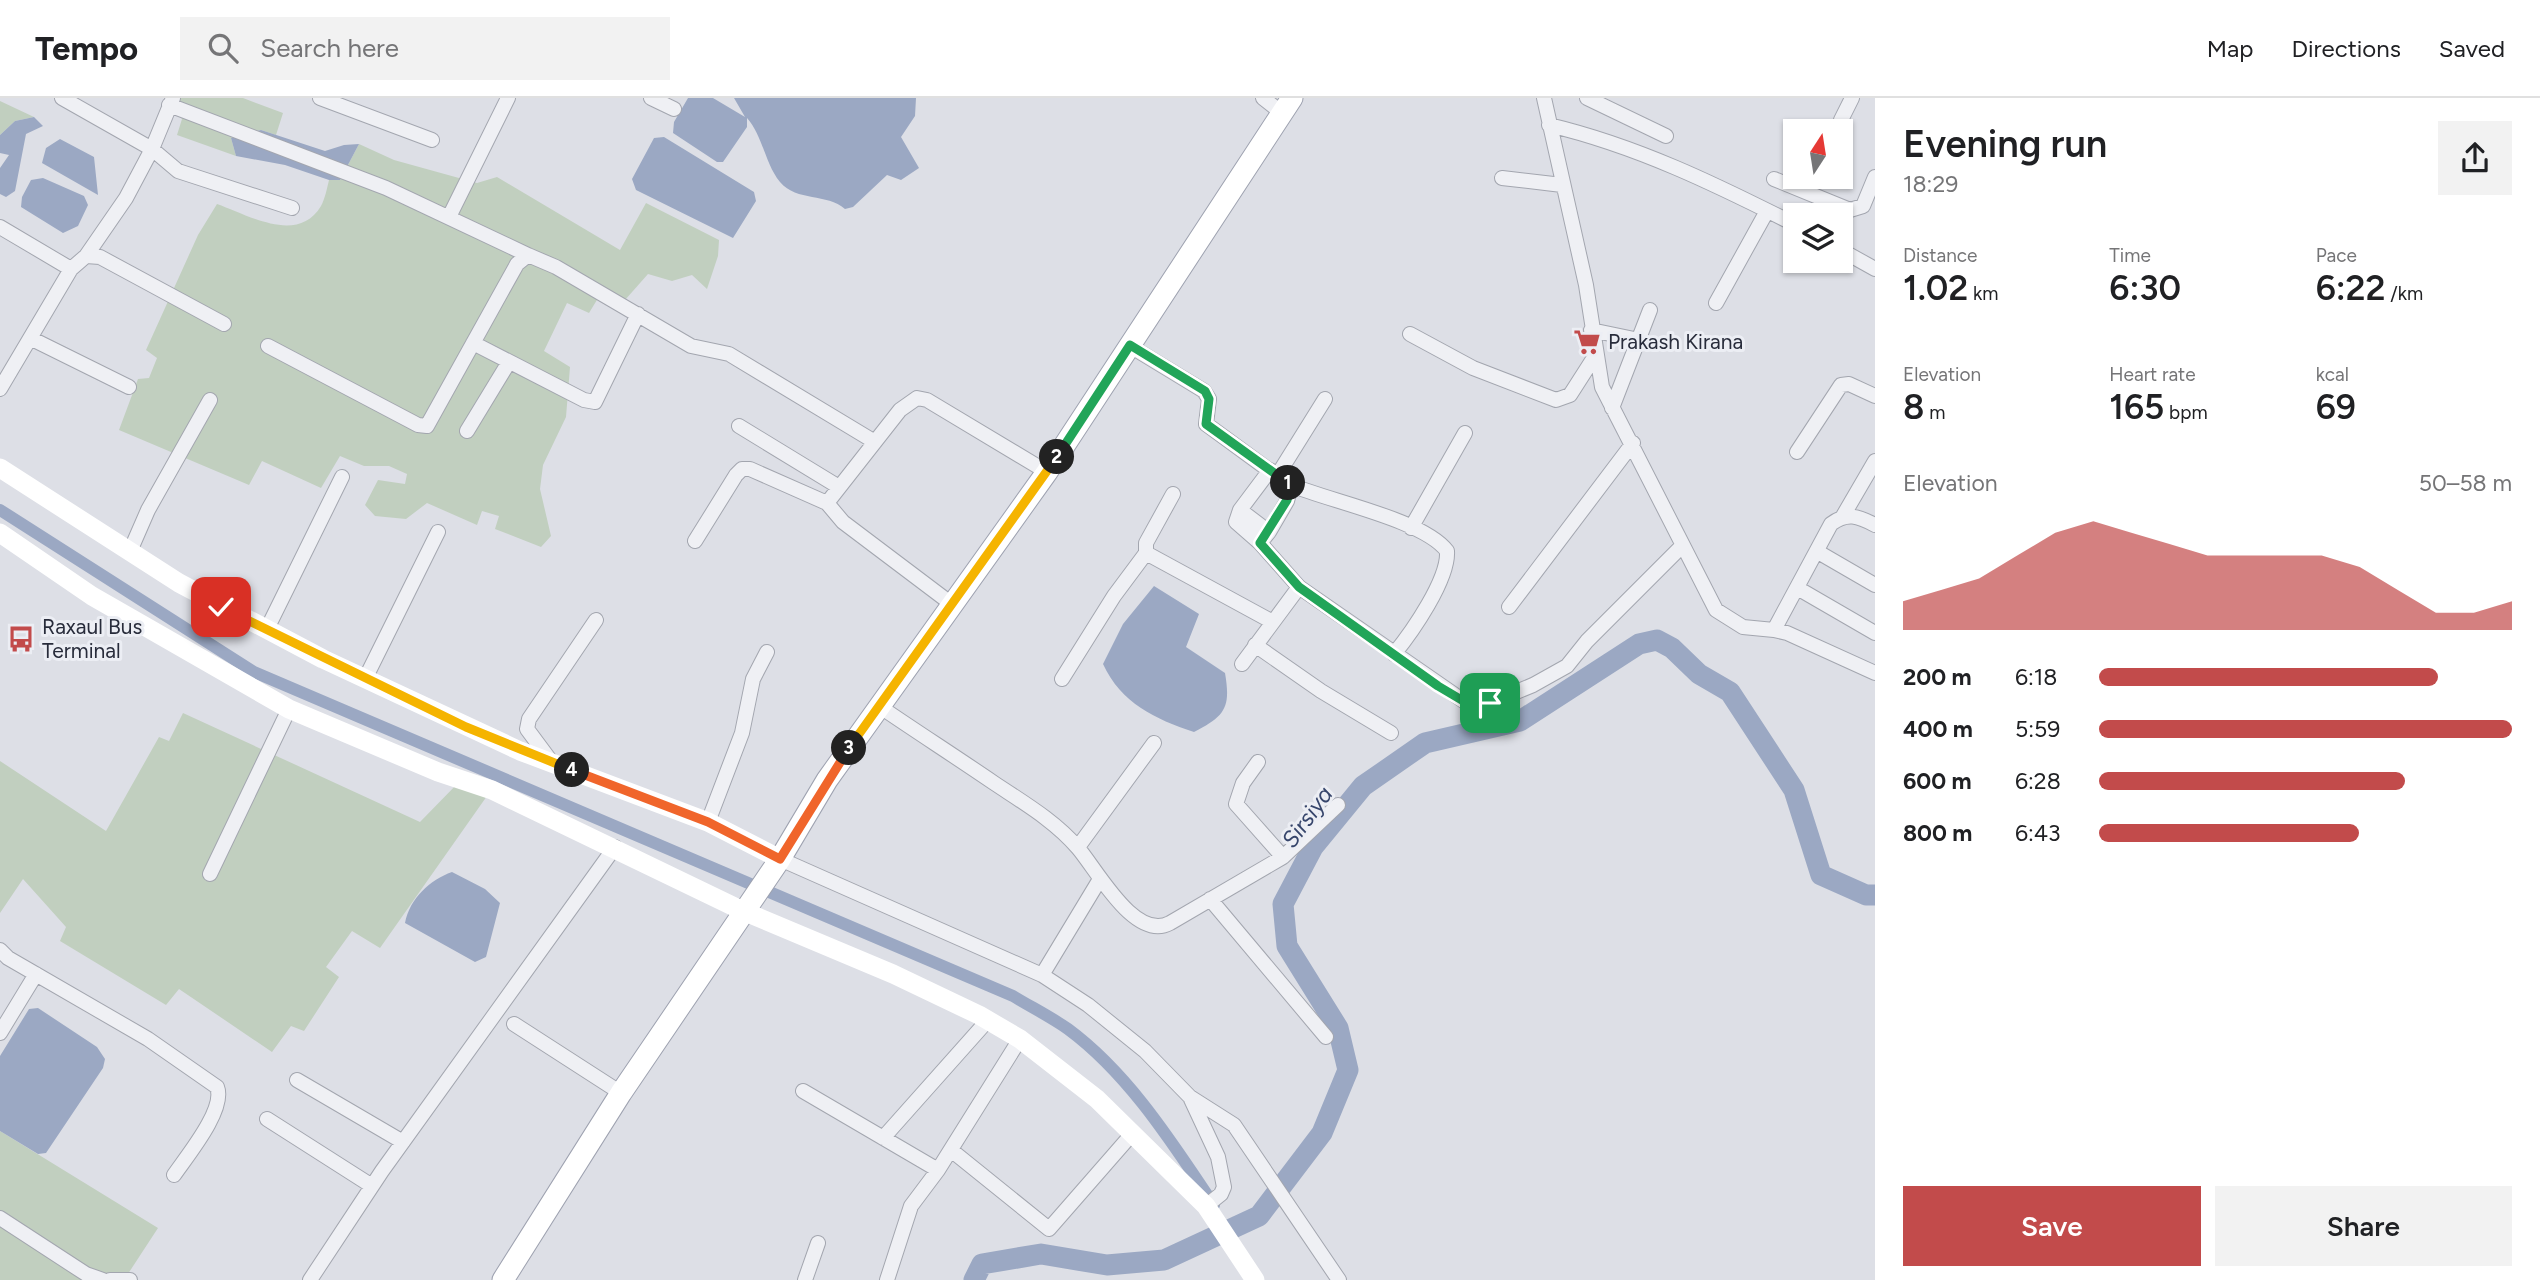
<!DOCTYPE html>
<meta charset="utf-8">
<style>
body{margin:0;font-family:Figtree,sans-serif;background:#f2f2f2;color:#202124;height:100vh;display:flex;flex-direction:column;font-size:26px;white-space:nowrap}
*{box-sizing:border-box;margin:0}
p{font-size:23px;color:#757577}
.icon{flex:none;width:38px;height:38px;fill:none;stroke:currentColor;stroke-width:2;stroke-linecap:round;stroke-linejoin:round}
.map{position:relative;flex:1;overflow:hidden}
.panel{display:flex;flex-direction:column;background:#fff;width:665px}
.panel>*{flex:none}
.needle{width:46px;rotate:12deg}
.fabs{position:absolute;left:1783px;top:21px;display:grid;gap:14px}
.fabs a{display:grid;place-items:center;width:70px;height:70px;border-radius:0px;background:#fff;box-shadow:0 2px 5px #0004;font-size:35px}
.pin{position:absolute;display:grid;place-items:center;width:60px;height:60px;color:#fff;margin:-30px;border-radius:14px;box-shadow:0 4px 10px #0006}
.km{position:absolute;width:35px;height:35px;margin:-18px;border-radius:50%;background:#222;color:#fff;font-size:19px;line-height:35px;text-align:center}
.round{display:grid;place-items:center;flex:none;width:74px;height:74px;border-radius:0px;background:#f2f2f2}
.headline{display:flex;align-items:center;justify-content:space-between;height:119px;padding:0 28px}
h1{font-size:38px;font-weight:600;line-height:52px}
.figures{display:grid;grid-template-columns:repeat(3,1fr);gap:10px;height:119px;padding:7px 28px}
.figures div{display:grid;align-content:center}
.figures b{font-size:35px;font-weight:600}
.figures small{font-size:19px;font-weight:400}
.figures p{font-size:19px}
.chart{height:196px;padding:14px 28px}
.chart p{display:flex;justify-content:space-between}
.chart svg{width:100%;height:126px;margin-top:7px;fill:#c24b4b;opacity:.7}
.action{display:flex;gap:14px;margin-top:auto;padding:14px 28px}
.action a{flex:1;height:80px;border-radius:0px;background:#c24b4b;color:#fff;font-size:28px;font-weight:600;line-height:80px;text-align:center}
.action a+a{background:#f2f2f2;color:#202124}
ul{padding:0 28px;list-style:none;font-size:23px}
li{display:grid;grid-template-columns:112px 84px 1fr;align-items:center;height:52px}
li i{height:18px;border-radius:9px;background:#c24b4b}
header{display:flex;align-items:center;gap:42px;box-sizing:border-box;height:98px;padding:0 35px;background:#fff;border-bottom:2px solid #e0e0e0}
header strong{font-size:33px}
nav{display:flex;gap:38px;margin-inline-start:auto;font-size:24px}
.search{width:490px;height:63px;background:#f2f2f2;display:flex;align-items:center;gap:18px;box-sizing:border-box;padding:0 24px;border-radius:0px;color:#757577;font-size:26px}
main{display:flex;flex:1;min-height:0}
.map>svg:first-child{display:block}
</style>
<header>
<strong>Tempo</strong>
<div class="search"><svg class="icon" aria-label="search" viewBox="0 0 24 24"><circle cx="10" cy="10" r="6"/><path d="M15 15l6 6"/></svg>Search here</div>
<nav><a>Map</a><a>Directions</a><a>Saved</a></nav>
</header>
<main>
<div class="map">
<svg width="1875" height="1182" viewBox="0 0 1875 1182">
<rect width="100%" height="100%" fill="#dddfe6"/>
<!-- green -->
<path fill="#c1cfbf" d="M165,0H243L283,15L276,37L261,32L231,40L236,58L177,37L182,21Z
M0,3L34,19L15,23L0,37Z
M359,46L394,62L477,85L497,79L620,152L646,105L719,142L718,158L707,191L692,177L672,183L648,176L625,202L603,192L589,215L567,205L544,253L570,269L566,319L543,367L540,391L551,438L541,449L495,431L499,418L482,413L477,427L427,405L406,421L375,418L365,407L378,382L405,386L407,376L389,368H364L340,358L321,390L262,363L249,387L119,332L138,281L149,280L157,260L146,252L198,137L217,106C248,117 298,147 321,108C325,101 327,90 329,82H340Z
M183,615L420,724L459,684L487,698L380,850L352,833L326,869L339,879L304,933L291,928L272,954L179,891L166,907L60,843L66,829L23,781L0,815V663L106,733L159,639L169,643Z
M0,1033L158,1130L124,1182H0Z"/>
<!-- water -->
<path fill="#9ba8c3" d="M688,0H713L745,19L734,0H916L915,18L901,39L919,70L901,82L887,77L853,109L845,111C827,95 797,104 780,84C765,66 763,38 747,20V29L723,64H717L673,35L674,24Z
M34,19L43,28L26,36L15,93L6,99L0,96V70L9,57L0,55V37L15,23Z
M261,32L325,53L344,47L359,46L340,82H329L285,67L236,58L231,40Z
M664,39L754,94L756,103L733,140L636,92L632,81L654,40Z
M60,41L94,59L98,97L42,65L46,50Z
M43,80L84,98L88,107L78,128L63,135L21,109L22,99L31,82Z
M1154,488L1199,516L1186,549L1225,575C1231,610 1225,618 1194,634C1155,621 1121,605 1103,566L1123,526Z
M452,774L485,791L500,805L486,859L475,864L405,825C410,800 430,782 452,774Z
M38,910L97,949L105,961L103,970L46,1055L38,1056L0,1033V958L29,911Z"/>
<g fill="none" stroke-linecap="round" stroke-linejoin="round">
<!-- canal -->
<path stroke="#9ba8c3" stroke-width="12" d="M0,412L254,574L1013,898C1031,909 1051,919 1068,931C1129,976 1173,1046 1214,1107"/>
<!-- river -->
<path stroke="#9ba8c3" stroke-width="21" d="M974,1182L982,1166L1041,1156L1107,1167L1164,1162L1259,1118L1322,1035L1348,972L1338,930L1287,848L1283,806L1313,749L1363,688L1425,645L1520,623L1639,546L1657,542L1672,550L1699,576L1730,594L1794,692L1821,777L1866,797H1875"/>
<!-- street casing -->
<g stroke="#a3a6af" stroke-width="16">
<path id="street" d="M62,0L152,51L178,73L292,110
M320,0L432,42
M651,0L674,11
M1263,0L1282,15
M1544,0L1586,187L1602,289L1716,512L1743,529L1774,532L1831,426C1847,414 1858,418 1875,427
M1587,0L1666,38
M169,7L386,90L528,157
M1841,22L1852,0
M1549,27C1637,48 1715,86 1796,127
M1502,80L1562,87
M1774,81L1850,112L1863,108L1875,79
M449,119L508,0
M0,129L71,171
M1841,152L1875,171
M86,158L126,100L152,51L173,0
M1716,205L1767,113
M1591,232L1639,242
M1410,236L1473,270L1556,302L1570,297L1595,258
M32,241L129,289
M473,245L584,302L595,304L638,216
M268,248L418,327L427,328L517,166L528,157L556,169L691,248L729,256L875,344
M1130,248L1204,293L1209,301L1206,326L1277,378
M0,291L71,171L86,158L100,159L224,226
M1612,310L1650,212
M739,328L839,389
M467,333L509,264
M1797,354L1841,287L1849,286L1875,298
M1291,387C1329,403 1424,422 1447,453C1449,481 1412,534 1394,556
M1173,396L1146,445V455L1271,523
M827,405L900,312L917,300L927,302L1047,374
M1240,412L1269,434L1260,445L1299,489L1465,604L1490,605L1533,587L1567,568L1587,543L1681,449
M1843,418L1875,363
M1411,430L1465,335
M1269,434L1287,403L1291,387L1277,378L1325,301
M695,443L736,377L742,371H750L827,405L843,424L953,507
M1260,445L1236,424L1240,412L1270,372
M131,451L148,412L210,302
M1818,454L1875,487
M1799,491L1875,535
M1509,509L1633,345
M267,531L342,379
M1774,532L1787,535L1875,575
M1255,547L1321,593L1391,635
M1242,566L1299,489
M365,581L438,434
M1062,581L1114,498L1146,455
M879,608C917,634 956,659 994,685C1024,705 1055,723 1078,750C1097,772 1135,844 1170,825L1283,759L1338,707
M1258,664L1243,685L1236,706L1283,759
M553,666L527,631L529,621L596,522
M708,724L742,635L753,581L767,554
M1078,749L1154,645
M780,761L1042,877L1088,907L1145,953L1190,999L1218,1059L1224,1089L1221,1096L1206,1108
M210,776L289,611
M1210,801L1326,939
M0,852L8,860L148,941L217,989C226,1011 187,1058 174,1077
M1042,877L1100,781
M514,926L621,995
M0,935L36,876
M297,982L403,1044
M803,993L938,1072
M1190,999L1234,1027L1339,1182
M267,1021L372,1088
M883,1040L988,922
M951,1052L1049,1131L1132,1036
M0,1120L86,1176L103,1182
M110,1182H130
M310,1182L382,1073L615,749
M805,1182L818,1145
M887,1182L911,1108L938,1072L1020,941"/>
</g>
<!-- primary casing -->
<g stroke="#9ea2b0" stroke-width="23">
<path id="primary" d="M503,1182L621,995L780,761L827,682L1047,374L1292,0"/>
</g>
<!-- street -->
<use href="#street" stroke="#eff0f4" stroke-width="14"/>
<!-- secondary -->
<path stroke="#fff" stroke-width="19" d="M0,370L179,485L323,561L520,653L708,724L780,761
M0,435L92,498L289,611L438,674L492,692L743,813L893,876L979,917L1020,941L1097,1001L1206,1108L1255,1182"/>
<!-- primary -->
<use href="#primary" stroke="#fff" stroke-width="21"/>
</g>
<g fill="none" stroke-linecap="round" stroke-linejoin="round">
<!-- split-1 casing -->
<g stroke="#fff" stroke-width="14">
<path id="split-1" d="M1288,385L1291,387L1287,402L1260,445L1299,489L1438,588L1465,604L1490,605"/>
</g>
<!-- split-2 casing -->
<g stroke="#fff" stroke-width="14">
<path id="split-2" d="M1057,359L1130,247L1205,293L1209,301L1206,326L1288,385"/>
</g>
<!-- split-3 casing -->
<g stroke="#fff" stroke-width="14">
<path id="split-3" d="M849,650L1057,359"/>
</g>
<!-- split-4 casing -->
<g stroke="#fff" stroke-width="14">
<path id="split-4" d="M572,672L708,724L780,761L849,650"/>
</g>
<!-- split-5 casing -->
<g stroke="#fff" stroke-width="14">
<path id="split-5" d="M221,509L466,629L572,672"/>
</g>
<!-- split-1 -->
<use href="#split-1" stroke="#22a559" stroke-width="9"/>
<!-- split-2 -->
<use href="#split-2" stroke="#22a559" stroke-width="9"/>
<!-- split-3 -->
<use href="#split-3" stroke="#f5b400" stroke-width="9"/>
<!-- split-4 -->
<use href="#split-4" stroke="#f0652b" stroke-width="9"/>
<!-- split-5 -->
<use href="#split-5" stroke="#f5b400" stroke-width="9"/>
</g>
<!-- icons -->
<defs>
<g id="supermarket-bare" transform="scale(2.1)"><path d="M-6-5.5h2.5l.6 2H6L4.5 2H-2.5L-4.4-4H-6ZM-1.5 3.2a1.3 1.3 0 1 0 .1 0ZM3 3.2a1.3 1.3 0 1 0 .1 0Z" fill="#c24b4b" stroke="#eceef4" stroke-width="2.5" paint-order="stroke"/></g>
<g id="bus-bare" transform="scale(2.1)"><path d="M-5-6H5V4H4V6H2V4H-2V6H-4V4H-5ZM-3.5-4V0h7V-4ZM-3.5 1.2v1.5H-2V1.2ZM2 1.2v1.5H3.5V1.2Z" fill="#c24b4b" stroke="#eceef4" stroke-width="2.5" paint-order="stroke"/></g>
</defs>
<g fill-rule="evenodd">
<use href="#supermarket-bare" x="1587" y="244"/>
<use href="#bus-bare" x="21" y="541"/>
</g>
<g text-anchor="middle" stroke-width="6" stroke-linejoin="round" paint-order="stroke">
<!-- poi labels -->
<g font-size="21" fill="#282c3b" stroke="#eceef4" text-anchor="start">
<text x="1608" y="251">Prakash Kirana</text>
<text x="42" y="536">Raxaul Bus<tspan x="42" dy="24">Terminal</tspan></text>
</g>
<!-- water labels -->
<g font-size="23" font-style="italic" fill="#36456b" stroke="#eceef4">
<text transform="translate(1307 719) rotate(-54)" y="8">Sirsiya</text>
</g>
</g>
</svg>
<div class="fabs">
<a><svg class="needle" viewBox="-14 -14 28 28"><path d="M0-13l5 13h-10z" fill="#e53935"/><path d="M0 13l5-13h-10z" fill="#757577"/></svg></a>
<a><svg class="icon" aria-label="layers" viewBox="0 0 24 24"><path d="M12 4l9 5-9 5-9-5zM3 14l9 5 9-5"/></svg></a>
</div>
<div class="pin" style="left:1490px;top:605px;background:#1e9e55"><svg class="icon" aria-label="arrive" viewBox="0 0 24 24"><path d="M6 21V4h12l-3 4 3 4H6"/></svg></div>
<div class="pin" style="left:221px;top:509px;background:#d93025"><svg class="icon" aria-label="check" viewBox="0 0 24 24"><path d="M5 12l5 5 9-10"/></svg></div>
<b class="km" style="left:1288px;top:385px">1</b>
<b class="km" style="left:1057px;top:359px">2</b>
<b class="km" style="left:849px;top:650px">3</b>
<b class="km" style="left:572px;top:672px">4</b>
</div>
<section class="panel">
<div class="headline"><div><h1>Evening run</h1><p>18:29</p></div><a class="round"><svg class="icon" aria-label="share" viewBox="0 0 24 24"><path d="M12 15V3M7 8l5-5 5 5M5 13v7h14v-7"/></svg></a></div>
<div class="figures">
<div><p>Distance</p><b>1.02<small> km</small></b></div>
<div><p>Time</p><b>6:30</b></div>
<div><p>Pace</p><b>6:22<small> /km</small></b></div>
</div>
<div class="figures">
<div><p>Elevation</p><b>8<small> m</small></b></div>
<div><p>Heart rate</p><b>165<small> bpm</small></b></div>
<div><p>kcal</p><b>69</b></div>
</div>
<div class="chart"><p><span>Elevation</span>50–58 m</p>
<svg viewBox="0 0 160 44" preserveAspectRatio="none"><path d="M0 44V34L10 30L20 26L30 18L40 10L50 6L60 10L70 14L80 18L90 18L100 18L110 18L120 22L130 30L140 38L150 38L160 34V44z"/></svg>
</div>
<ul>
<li><b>200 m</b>6:18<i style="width:82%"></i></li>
<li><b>400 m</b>5:59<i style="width:100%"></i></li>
<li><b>600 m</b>6:28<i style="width:74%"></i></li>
<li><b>800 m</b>6:43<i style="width:63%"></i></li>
</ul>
<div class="action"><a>Save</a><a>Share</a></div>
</section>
</main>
